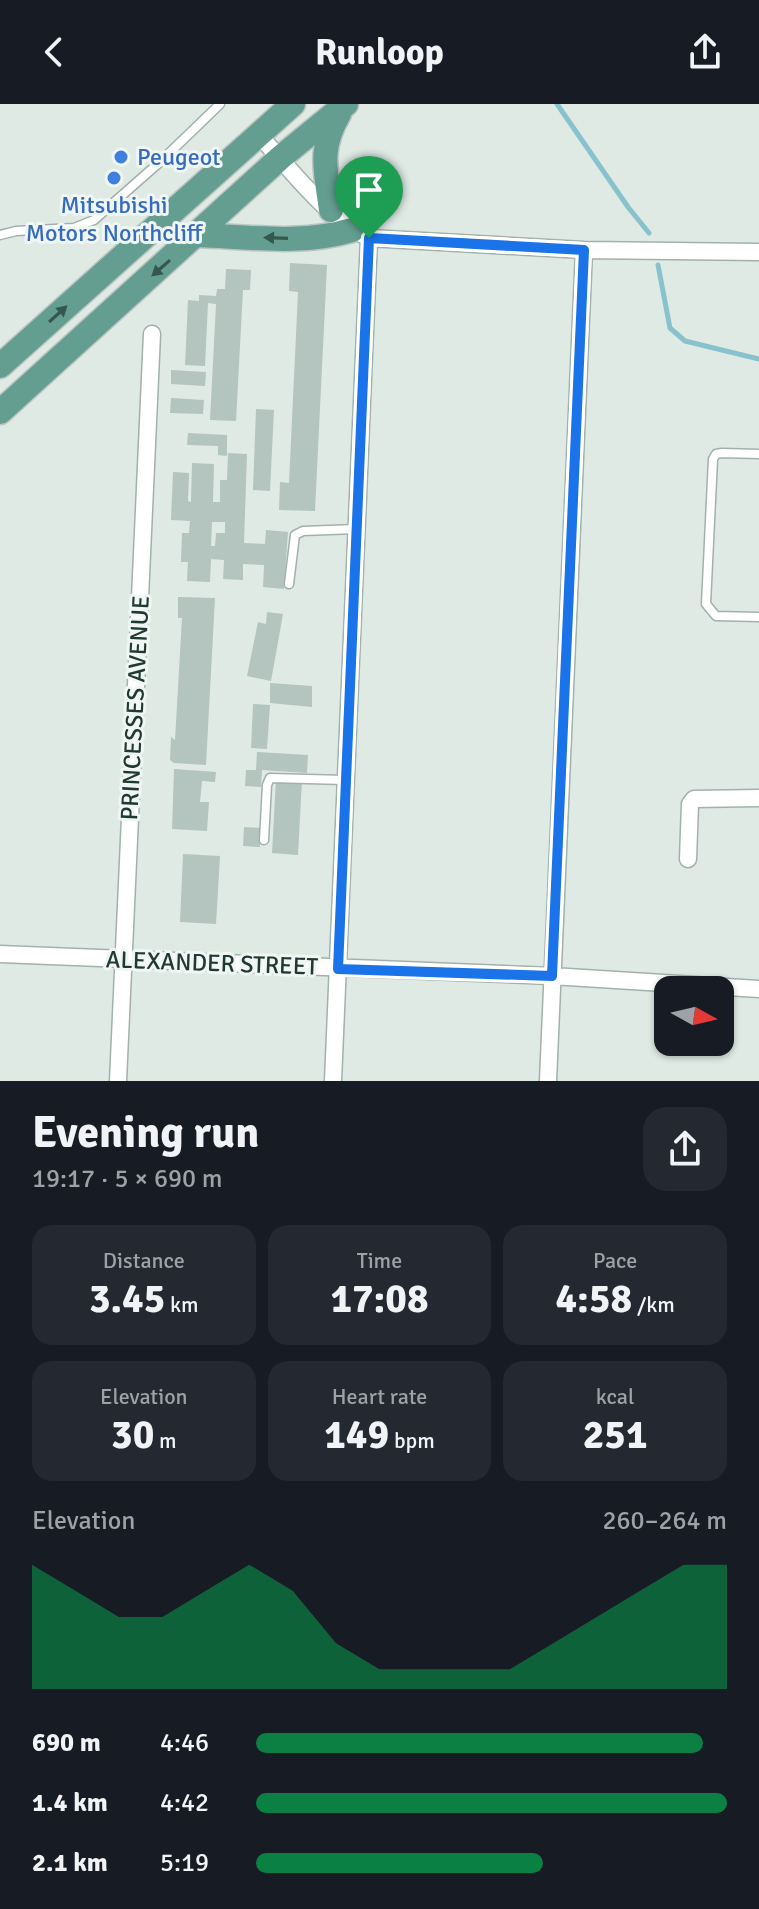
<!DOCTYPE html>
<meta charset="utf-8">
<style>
body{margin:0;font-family:Signika,sans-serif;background:#242831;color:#f1f3f6;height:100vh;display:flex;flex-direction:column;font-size:30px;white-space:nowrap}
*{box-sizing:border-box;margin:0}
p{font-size:26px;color:#9ea1a6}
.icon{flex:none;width:44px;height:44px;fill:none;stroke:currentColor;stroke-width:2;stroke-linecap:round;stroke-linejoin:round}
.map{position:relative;height:977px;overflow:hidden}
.panel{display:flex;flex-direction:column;background:#171b24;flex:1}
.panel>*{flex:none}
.needle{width:52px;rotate:98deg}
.controls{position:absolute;left:654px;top:872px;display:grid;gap:16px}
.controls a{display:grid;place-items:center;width:80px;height:80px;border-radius:16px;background:#171b24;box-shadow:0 2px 6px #0004;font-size:40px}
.pin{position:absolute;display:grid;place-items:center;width:68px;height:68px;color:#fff;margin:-82px -34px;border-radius:50% 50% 50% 0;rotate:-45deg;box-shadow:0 0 8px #0007}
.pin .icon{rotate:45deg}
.round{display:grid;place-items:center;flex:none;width:84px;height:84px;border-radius:24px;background:#242831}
.head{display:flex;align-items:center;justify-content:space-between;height:136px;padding:0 32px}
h1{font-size:44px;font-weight:700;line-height:60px}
.figures{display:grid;grid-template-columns:repeat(3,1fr);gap:12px;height:136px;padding:8px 32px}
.figures div{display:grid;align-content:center;border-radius:20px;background:#242831;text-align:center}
.figures b{font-size:40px;font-weight:700}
.figures small{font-size:22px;font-weight:400}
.figures p{font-size:22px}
.chart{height:224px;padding:16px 32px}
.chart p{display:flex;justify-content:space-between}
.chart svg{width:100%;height:144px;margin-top:8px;fill:#0b8043;opacity:.7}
ul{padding:0 32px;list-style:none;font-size:26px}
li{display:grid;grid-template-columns:128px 96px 1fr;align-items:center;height:60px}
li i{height:20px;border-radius:10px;background:#0b8043}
header{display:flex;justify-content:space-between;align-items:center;height:104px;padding:0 32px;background:#171b24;font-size:36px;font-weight:700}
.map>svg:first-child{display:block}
</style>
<header><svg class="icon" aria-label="back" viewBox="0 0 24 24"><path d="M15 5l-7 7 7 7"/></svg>Runloop<svg class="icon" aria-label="share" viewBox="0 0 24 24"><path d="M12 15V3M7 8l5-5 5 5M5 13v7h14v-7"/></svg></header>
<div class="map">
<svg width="759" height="977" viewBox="0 0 759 977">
<rect width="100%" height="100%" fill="#dfeae5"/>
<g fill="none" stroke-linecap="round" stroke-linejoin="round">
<!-- stream -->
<path stroke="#88c2cd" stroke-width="5" d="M557,0L628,103L649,129
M658,161L670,224L685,237L759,255"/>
</g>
<!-- building -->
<path fill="#b4c4be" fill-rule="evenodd" d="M290,159L327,161L315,407L279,406L280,378L289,379L298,188L289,187Z
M226,165L251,166L250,186H243L236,317L210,316L216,200L208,199L205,262L185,261L188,196L199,197V191L216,192L217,185H225Z
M171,266L206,268L205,282L171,280Z
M171,294L204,296L203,310L170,309Z
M256,305L274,306L270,387L253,386Z
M188,329L227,331V352L218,351V342L187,341Z
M228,349L247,350L244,439L265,440L266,426L288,428L284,485L263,483L264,461L243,460V476L223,475L224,456L211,455L210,478L187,477L188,458H181L182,429H189L190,417L171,416L173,368L189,369L188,397L191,398L192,359L214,360L213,398H220V376H227ZM212,418H225V429H216L215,442H211Z
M178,493L215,494L206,661L174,659L170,656L171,633L175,636L182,514H178Z
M267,508L283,510L271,577L247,572L258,518L266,520Z
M270,579L312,582V603L270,599Z
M253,600L270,601L267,645L251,644Z
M257,648L308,651L307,669L262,666L261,683L245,682L246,666H256Z
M174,665L216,668L215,678L202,677L200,698H209L207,727L172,725Z
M276,675L302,676L298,751L272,749Z
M244,723L261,724L260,743L243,742Z
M183,750L220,752L216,820L180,818Z"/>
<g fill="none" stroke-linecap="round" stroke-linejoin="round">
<!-- service casing -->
<g stroke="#a2b1ac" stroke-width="11">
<path id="service" d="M0,131L16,127L74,124L94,116L161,57L220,0
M759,350L722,349L716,350L713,355L706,500L716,512L759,513
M289,480L295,431L303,427L356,425
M264,736L267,681L270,674L345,676"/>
</g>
<!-- minor casing -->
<g stroke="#a2b1ac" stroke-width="19">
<path id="minor" d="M259,31C290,65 328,115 369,134L584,146L759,148
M688,755L690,700L694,695L759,694
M0,850L552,872L759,885
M118,977L152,230
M333,977L369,134
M548,977L584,146"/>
</g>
<!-- primary casing -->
<g stroke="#bcc4c2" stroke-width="27">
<path id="primary" d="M331,106C326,67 318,46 339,10
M198,131C249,133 303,141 352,126
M0,262L293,0
M0,308L280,54L346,0"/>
</g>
<!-- service -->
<use href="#service" stroke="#fff" stroke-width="8"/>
<!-- minor -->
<use href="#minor" stroke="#fff" stroke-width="16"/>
<!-- primary -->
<use href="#primary" stroke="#649e90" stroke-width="24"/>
</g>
<!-- one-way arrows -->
<defs><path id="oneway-solid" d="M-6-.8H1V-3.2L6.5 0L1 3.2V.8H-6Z" transform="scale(2)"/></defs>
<g fill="#35574e">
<use href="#oneway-solid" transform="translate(276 134) rotate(-178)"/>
<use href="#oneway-solid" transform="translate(161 164) rotate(139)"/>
<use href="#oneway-solid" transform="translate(58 210) rotate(-42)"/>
</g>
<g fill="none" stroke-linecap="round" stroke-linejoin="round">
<!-- route casing -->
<g stroke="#fff" stroke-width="16">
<path id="route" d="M369,134L584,146L552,872L338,865Z"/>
</g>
<!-- route -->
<use href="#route" stroke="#1a73e8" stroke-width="10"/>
</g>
<!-- markers -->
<g fill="#3f7fe0" stroke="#eff6f3" stroke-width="3">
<circle cx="121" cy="53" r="8"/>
<circle cx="114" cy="74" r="8"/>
</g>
<g text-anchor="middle" stroke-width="6" stroke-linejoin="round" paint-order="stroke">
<!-- shop labels -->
<g font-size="24" fill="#366cbe" stroke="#eff6f3" text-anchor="start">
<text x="137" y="61">Peugeot</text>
<text x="114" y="109" text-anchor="middle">Mitsubishi<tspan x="114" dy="28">Motors Northcliff</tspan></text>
</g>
<!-- street labels -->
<g font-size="24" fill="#213932" stroke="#eff6f3">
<text transform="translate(135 604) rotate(-87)" y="8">PRINCESSES AVENUE</text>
<text transform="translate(212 859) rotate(2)" y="8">ALEXANDER STREET</text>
</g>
</g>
</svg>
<div class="controls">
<a><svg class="needle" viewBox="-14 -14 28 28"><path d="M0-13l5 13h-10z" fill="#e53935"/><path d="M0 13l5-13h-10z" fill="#9ea1a6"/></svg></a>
</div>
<div class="pin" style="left:369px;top:134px;background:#1e9e55"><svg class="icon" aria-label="arrive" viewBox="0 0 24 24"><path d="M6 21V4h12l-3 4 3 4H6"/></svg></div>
</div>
<section class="panel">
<div class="head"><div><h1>Evening run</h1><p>19:17 · 5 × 690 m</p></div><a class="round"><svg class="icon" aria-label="share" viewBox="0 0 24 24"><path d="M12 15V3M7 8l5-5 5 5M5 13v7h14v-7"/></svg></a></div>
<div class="figures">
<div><p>Distance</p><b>3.45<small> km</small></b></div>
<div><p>Time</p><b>17:08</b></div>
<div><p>Pace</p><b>4:58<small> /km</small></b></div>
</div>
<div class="figures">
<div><p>Elevation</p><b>30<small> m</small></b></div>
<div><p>Heart rate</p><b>149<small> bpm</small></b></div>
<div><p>kcal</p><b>251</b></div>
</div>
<div class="chart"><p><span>Elevation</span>260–264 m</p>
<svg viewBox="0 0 160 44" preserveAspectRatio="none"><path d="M0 44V6L10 14L20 22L30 22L40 14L50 6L60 14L70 30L80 38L90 38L100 38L110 38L120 30L130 22L140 14L150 6L160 6V44z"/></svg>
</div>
<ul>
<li><b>690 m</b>4:46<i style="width:95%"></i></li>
<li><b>1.4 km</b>4:42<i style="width:100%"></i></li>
<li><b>2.1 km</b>5:19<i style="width:61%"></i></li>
</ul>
</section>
